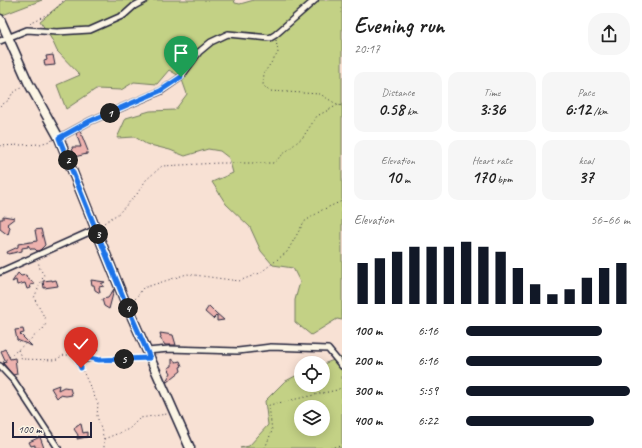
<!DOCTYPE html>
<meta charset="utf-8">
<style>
body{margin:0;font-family:Caveat,sans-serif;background:#f6f6f6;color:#222;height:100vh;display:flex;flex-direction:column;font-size:15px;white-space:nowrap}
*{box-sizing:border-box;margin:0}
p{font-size:13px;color:#767676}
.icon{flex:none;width:22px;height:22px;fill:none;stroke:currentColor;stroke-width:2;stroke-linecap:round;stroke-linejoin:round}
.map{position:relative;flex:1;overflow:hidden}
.drawer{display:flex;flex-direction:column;background:#fff;width:300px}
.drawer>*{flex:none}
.fabs{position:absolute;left:294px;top:356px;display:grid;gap:8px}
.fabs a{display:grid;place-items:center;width:36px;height:36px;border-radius:50%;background:#fff;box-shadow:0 2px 10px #0003;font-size:20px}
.scale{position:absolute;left:12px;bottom:10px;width:80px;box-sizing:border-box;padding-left:4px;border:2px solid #22223b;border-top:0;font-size:11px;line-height:14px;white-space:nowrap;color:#22223b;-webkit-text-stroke:3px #fcf5e5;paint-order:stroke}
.pin{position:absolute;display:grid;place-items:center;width:34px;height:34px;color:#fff;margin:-41px -17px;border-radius:50% 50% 50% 0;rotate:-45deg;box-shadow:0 0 4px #0007}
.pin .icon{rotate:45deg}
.km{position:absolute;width:20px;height:20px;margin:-10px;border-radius:50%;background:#222;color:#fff;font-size:11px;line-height:20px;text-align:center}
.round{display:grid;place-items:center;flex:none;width:42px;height:42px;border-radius:16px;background:#f6f6f6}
.headline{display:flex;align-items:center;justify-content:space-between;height:68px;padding:0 12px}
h1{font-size:22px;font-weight:700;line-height:30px}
.metrics{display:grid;grid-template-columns:repeat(3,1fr);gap:6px;height:68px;padding:4px 12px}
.metrics div{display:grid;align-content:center;border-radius:10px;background:#f6f6f6;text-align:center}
.metrics b{font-size:17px;font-weight:700}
.metrics small{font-size:11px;font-weight:400}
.metrics p{font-size:11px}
.chart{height:112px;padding:8px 12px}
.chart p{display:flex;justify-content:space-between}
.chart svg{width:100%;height:72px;margin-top:4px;stroke:#111827;stroke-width:6}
ul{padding:0 12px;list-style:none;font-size:13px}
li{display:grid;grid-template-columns:64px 48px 1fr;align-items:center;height:30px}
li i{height:10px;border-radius:5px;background:#111827}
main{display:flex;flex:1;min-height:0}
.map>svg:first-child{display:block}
</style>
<main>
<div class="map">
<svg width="342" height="448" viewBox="0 0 342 448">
<rect width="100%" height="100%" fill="#f8e1d4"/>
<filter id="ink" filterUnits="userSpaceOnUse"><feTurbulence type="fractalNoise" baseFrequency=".025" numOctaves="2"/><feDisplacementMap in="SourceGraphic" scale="8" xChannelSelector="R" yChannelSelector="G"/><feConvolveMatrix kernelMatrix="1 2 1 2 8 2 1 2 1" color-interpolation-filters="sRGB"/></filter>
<g filter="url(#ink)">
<!-- green -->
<path fill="#c3d185" stroke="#727a60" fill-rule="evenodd" d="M0,0H42L0,16Z
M66,0H234L235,3L240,4L254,0H342V320L337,319L311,335L295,322V300L300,282L293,268L273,265L261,251L250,227L226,204L212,182L233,173L229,158L220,151L208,149L185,156L170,150L146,144L135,137L117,138L126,118L150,111L175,110L187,94L181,77L169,70L157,84L134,82L121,90L96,89L66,109L57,85L80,75L57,51L52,40L40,21Z
M342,357V448H240L249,446L268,425L265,401L284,382L301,373V385H323V364ZM301,407H323V429H301Z"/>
<!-- building -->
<path fill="#edb2ae" stroke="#22223b" d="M53,55L55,65L45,66L44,61L47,60L46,56Z
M80,131L88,151L87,152V154L74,157L72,147H81L76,133Z
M3,216L15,218L7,224L10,227L8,235L0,229V219H3Z
M41,229L45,245L40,250L37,251L35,249H31L28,245V247L22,248V251L8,254L7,252L18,247V244L37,241L35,230Z
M18,273L21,276L26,275L27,278L35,284L30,285L31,288L27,289L25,283L17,285L16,280L12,282Z
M52,280V281L56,280L58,286L44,288L43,281Z
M91,280L105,282L101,284L104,286L99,287L100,293L95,290L94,285H92Z
M114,289V290L109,309L104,306L102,299L108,298Z
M209,306L216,313L224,320L217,321V315L213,319L205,312Z
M23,329L24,333L20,334L32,346L17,340L15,330Z
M160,333L173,335L176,345H165L160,338L161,337Z
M99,348L92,355L93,361L84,363L82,356Z
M5,349L10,359L15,358L17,374L13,375L3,363L6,362L1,351Z
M172,359L176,362L180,361L182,366L180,367L181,371L167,382L166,381L171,373L168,368L172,366Z
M59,385L58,390L64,387L70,388L72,395L66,396L60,395L57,398L51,388Z
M81,424L83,433L87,432V437L77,439L78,435L74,429L77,425Z
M40,437L44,448H35V445L31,446L29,442Z"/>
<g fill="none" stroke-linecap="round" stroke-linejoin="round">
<!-- minor casing -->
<g stroke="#22223b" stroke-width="8">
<path id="minor" d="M0,41L27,30L57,32L90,30L124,15L134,6L145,0
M59,138L90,121L161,91L181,77L199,52L211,42L228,34L270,38L275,35L315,0
M0,272L96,229
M147,351L169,349L238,351L271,347L328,349L342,366
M0,366L14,381L58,448"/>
</g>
<!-- primary casing -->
<g stroke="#22223b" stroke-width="11">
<path id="primary" d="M0,19L28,82L59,138L124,299L190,448"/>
</g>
<!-- path -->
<path stroke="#22223b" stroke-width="1" stroke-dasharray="1 3" stroke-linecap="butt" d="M30,24L33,21L54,11L64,0
M276,40L278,53L264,73L263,85L269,91L320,94L338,105L342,106
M0,106L9,100L12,94L23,86
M0,146L40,144L53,140
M101,225L119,213L137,194L146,180L162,166L219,163H273L303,137L317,116L338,105
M133,302L143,288L187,274L239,281L260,273L287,252L304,222L322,210L342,201
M18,350L22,359L55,360L64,355H76L99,360L144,358
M76,356L98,404L97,416L104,439V448
M3,362L43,329L47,322L34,298L44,275L40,269L38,261
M104,439L129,429L140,418L167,414
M265,448L272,431L269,405L337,390L342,387
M326,448L342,446"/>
<!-- minor -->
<use href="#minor" stroke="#fcf5e5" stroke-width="5"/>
<!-- primary -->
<use href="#primary" stroke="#fcf5e5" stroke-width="8"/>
</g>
</g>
<g fill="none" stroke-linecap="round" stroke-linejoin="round" filter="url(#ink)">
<!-- route casing -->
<g stroke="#fff" stroke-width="8">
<path id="route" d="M81,368L76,355L99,360L150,358L124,299L59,138L90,121L160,91L181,77"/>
</g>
<!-- route -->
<use href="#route" stroke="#1a73e8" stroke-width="5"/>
</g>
</svg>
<div class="fabs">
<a><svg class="icon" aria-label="locate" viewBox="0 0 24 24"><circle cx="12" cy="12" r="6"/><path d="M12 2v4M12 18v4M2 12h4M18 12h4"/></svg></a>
<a><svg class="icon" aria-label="layers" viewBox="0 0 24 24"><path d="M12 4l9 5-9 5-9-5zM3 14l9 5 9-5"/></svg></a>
</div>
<div class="scale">100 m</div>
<div class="pin" style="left:181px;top:77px;background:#1e9e55"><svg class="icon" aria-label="arrive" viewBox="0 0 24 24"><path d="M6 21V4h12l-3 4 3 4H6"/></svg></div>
<div class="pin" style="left:81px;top:368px;background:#d93025"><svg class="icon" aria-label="check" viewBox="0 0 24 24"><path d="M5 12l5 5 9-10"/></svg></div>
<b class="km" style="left:110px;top:113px">1</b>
<b class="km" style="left:68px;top:160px">2</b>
<b class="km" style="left:98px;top:234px">3</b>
<b class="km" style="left:128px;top:308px">4</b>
<b class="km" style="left:124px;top:359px">5</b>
</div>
<section class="drawer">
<div class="headline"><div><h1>Evening run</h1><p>20:17</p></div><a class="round"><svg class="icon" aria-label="share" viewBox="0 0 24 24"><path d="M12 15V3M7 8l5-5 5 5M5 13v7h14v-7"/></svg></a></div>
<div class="metrics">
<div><p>Distance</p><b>0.58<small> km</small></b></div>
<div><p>Time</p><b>3:36</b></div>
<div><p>Pace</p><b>6:12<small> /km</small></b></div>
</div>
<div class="metrics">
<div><p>Elevation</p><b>10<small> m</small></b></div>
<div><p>Heart rate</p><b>170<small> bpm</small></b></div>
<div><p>kcal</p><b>37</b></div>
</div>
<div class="chart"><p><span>Elevation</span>56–66 m</p>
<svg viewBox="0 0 160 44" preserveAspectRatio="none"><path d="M5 44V19M15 44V16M25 44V12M35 44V9M45 44V9M55 44V9M65 44V6M75 44V9M85 44V12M95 44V22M105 44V32M115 44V38M125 44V35M135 44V28M145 44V22M155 44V19"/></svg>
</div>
<ul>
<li><b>100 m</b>6:16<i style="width:83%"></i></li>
<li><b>200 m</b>6:16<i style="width:83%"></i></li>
<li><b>300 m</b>5:59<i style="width:100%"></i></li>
<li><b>400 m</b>6:22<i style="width:78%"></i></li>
</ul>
</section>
</main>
